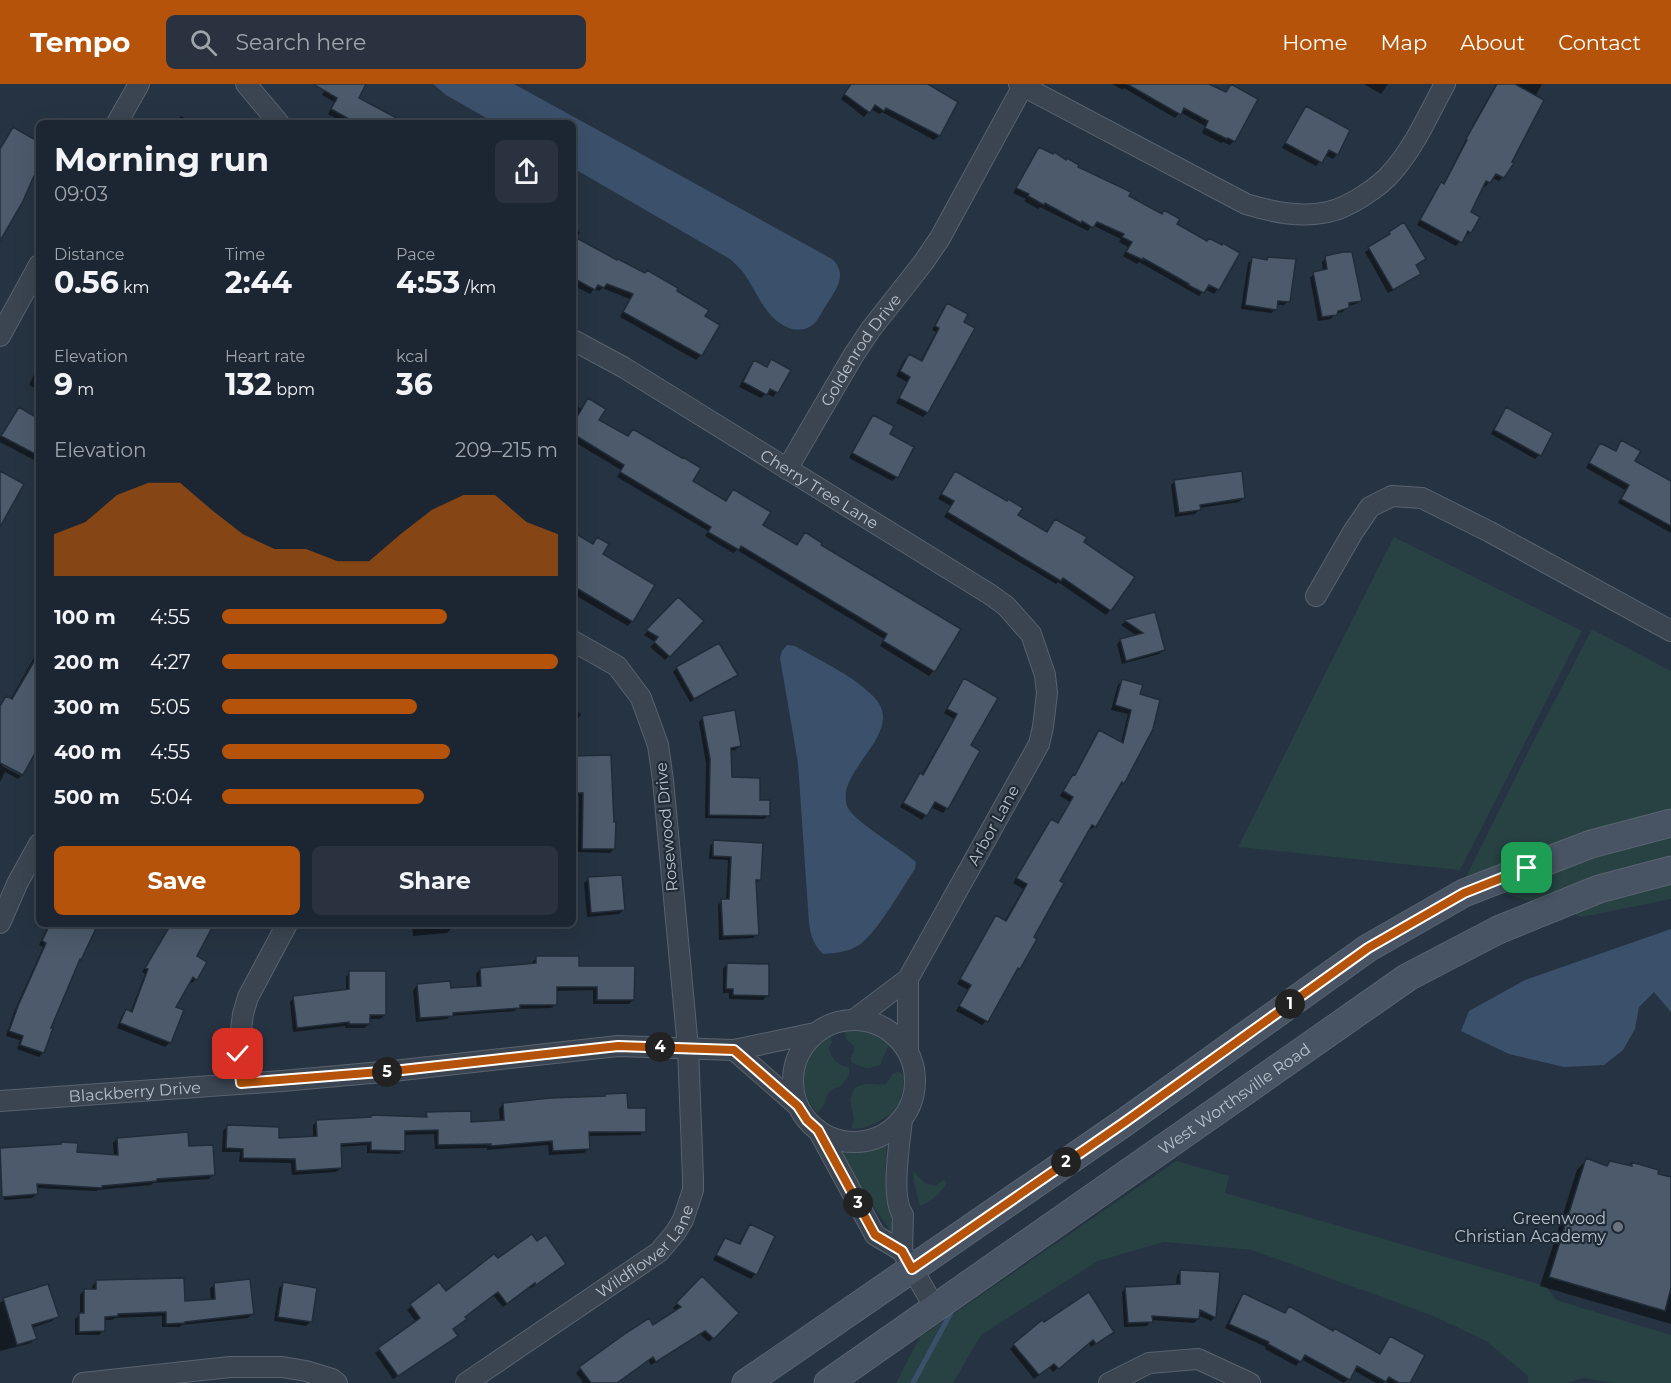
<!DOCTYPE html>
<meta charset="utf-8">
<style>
body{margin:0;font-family:Montserrat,sans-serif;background:#29323e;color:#f1f3f6;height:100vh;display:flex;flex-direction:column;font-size:22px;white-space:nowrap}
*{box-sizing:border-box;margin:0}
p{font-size:20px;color:#a0a5ac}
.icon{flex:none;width:33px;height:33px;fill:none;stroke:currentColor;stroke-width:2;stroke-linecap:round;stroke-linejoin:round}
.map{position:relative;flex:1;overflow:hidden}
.side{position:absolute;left:36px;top:36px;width:540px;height:807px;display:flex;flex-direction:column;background:#1c2632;border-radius:9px;box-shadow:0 6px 24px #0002,0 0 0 2px #3a434d}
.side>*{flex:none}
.pin{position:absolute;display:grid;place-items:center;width:51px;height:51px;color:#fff;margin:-26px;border-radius:12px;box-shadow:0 3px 9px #0006}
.km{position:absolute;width:30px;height:30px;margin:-15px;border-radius:50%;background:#222;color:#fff;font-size:16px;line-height:30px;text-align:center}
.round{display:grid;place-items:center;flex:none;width:63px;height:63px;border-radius:9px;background:#29323e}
.headline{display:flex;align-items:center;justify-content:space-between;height:102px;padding:0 18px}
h1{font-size:33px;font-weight:700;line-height:45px}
.stats{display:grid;grid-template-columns:repeat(3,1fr);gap:9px;height:102px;padding:6px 18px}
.stats div{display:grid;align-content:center}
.stats b{font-size:30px;font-weight:700}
.stats small{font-size:16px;font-weight:400}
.stats p{font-size:16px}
.chart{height:168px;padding:12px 18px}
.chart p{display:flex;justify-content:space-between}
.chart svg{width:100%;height:108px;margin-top:6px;fill:#b45309;opacity:.7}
.primary-button{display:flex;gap:12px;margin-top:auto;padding:12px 18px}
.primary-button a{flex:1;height:69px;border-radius:9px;background:#b45309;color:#fff;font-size:24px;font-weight:700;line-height:69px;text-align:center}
.primary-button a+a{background:#29323e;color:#f1f3f6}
ul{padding:0 18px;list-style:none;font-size:20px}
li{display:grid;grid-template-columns:96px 72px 1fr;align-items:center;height:45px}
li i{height:15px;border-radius:8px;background:#b45309}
header{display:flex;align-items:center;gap:36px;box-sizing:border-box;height:84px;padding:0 30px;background:#b45309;color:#fff}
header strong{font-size:28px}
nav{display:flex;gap:33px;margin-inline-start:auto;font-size:21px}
.search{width:420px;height:54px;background:#29323e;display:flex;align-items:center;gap:15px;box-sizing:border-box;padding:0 21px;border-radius:9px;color:#a0a5ac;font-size:22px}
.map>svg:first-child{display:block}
</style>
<header>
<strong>Tempo</strong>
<div class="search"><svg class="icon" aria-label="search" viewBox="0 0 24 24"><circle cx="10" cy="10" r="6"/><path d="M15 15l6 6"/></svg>Search here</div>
<nav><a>Home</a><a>Map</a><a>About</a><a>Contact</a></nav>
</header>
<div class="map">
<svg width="1671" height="1299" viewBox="0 0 1671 1299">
<rect width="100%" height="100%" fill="#263342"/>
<!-- green -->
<path fill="#284143" d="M1394,453L1582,547L1460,786L1238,763Z
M1592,545L1671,587V815L1582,833L1464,797L1529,666Z
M861,945L884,955L889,961L880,981C866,987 865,983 852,979L850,974L854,968V962L846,955L845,951L846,946Z
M830,952L832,958L829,964C832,976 837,980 849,984V991L840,1003C820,1007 831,1018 817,1029C814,1024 809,1019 807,1013C797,989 810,966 830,952Z
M899,988L904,991L903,1005L900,1015L906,1028L887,1032L876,1039L863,1044L851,1045L854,1035L850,1016L854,1005C867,996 873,1002 886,1000L893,989Z
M858,1057L871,1063L887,1058L885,1086L886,1109L895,1144L890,1148L888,1143L865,1110L837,1066L838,1063L847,1064Z
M1176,1077L1229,1092L1225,1109L1546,1202L1556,1216L1671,1251V1299H1615L1583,1294L1568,1299H1528V1292L1486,1257L1431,1231L1252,1166L1164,1158L1098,1177L981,1251L953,1299H896L920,1253Z
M913,1087L925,1099L935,1102L944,1096L947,1098C942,1108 931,1118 920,1122L914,1099Z"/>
<!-- water -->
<path fill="#3b516b" d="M433,0H514L832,175C849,191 835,207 825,223C820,231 816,241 807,244C802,246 794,246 789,244C765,235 757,207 743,188C739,183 734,179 730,175L573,84V39H495L446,11Z
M787,561L795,562C820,577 851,590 873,612C910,649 831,687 848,724C854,737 901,765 916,778L915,785C902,804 877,849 859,861C848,868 836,869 823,870C813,860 811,852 809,839L798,679L780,574L782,567Z
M1671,845V928L1654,908L1639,923L1635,945L1623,966L1604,981L1564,983L1509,970L1461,947L1469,927L1525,896Z"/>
<!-- shadow -->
<path fill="#0007" d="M328,0H364L357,14L397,39H344L328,30L334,18L322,11Z
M851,0H925L956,19L939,52L934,56L882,28L879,30L871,25L864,33L841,15Z
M1112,0H1205L1225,10L1231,2L1234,57L1230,61L1223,58L1221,59L1202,49L1205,42L1180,28L1175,34L1124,4L1123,6Z
M1364,0H1388L1381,10Z
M1496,0H1542L1535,13L1503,93L1499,97L1492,94L1485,103L1482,102L1469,129L1470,148L1466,152L1464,151L1456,162L1417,141L1437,104L1441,100L1443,101L1475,37Z
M1306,24L1337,70L1333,75L1325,71L1316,82L1282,64L1302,28Z
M181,32L194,39H176Z
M1040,65L1076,84L1175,141L1218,205L1214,210L1205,205L1199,212L1139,178L1137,180L1123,172L1128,163L1119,158L1121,155L1092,141L1088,147L1040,123L1038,125L1024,117L1026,115L1013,109L1035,69Z
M1404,141L1424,175L1415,182L1419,189L1415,194L1388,209L1365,168Z
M573,145L580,148L576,155L675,207L703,233L718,241L701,271L696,276L620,233L630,215L602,204L599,207L594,205L590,210L573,201L580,188L573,184Z
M1326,174L1361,216L1356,220L1348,222L1343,228L1336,229L1331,235L1318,237L1310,194L1314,190L1323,187L1322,178Z
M1253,175L1266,177L1268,175L1288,217L1284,221H1276V225L1271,229L1241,225L1248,179Z
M948,221L927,329L923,333L896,319L907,298L896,292L904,276L909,272L920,278L936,248L932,246L943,225Z
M772,277L777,308L773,313L766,309L761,314L739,303L750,282L755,278L766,284Z
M39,280V306L29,301Z
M588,316L597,336L627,353L633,347L691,398L725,418L733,407L761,442L796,463L805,450L819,461L959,546L933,587L929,592L880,562L884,555L737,466L733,469L705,452L708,447L617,393L621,386L573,357V320L581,325Z
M19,325L39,336V370L34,376L0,358V353Z
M1506,325L1539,371L1535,375L1491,350L1502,329Z
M873,333L888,351L897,393L892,397L849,374L869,337Z
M1622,358L1633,378L1671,399V449L1618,419L1625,406L1586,384L1596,365L1601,361L1615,368Z
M955,388L1016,431L1046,449L1056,437L1082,459L1133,493L1110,526L1106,531L1058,498L1056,500L944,433L951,422L938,415L951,393Z
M1175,397L1244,414L1239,418L1199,424V426L1195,430L1175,433L1171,401Z
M573,451L592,461L598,455L601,471L653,502L632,537L628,542L573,510Z
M678,515L702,537L665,576L650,563L655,558L644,551Z
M1154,530L1164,566L1159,570L1122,580L1117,560L1121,556L1137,552L1121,541L1125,538Z
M39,565V658L3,679L2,682L21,692L18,695L5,688L0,698V622L7,614L10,616Z
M677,584L736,590L732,595L690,618L673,588Z
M965,596L969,662L978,667L947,724L943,729L931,723L922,736L900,723L916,695L920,691L921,692L954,635L944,629L960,601Z
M1122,597L1141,602L1123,699L1119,703L1095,742L1090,746L1088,745L1058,797L1032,854L1035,856L1018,884L1013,890L986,937L982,941L956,927L968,906L957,900L992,838L996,833L1004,838L1023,805L1013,799L1047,741L1051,737L1057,740L1070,718L1060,712L1069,696L1074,692L1095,652L1100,648L1121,659L1128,630L1111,626L1118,601Z
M573,621L581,631L573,638Z
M703,633L740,662L735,666L730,667V695L758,718L769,731L764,735L705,734L706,680L699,638Z
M573,640L577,645L573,649Z
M573,674L614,765L610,769L578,768L579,712L573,713Z
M714,757L760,796L755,800L757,850L753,854L719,856L718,821L722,817H726L728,776L709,775L710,762Z
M589,795L624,826L619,830L587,833L584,799Z
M49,840H88L80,875L49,944L43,968L39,973L17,965L20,956L6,952L14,928L43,863L39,861Z
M213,840H225L221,844Z
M412,840H450L451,845L447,849L413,852Z
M154,871L179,883L196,895L192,899L188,897L173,923L170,958L165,963L117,944L122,931L126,927L130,929L145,890L142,888Z
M537,874L578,883L633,916L629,920H593V906L555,907L556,920L551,924L516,925L514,927L450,932L447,935L416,938L413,906L418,901L450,906L477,904L476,890L480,885L532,881V878Z
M727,880L767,912L763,916L729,915V909H723V885Z
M350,889L385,931L380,935H369V940L364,944H345V942L293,948L290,918L294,914L346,907V893Z
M606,1011L626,1025L644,1047L640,1051L587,1052L588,1065L584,1069L549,1071L548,1061L487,1066V1064L435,1065L434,1050L404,1051L403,1066L399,1070L367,1069V1061L339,1063L341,1084L336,1088L292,1091L291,1079L239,1078L240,1068H222L223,1047L227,1043L277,1056L313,1054V1041L317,1037L422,1035L427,1030L470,1040L500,1037L499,1025L503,1020L603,1014Z
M117,1055L187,1064L213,1090L209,1095L153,1099L151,1101L98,1106L96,1107L36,1104L37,1110L32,1114L4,1116L0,1066L59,1062L61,1060L76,1069L114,1072L113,1059Z
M1586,1076L1606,1083L1629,1082L1632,1079L1657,1091L1671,1094V1240L1540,1202L1577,1086Z
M750,1142L773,1153L755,1190L751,1195L713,1176L721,1160L726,1155L738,1161L746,1146Z
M497,1176L560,1184L531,1204L530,1203L503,1223L493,1211L464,1234L452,1246V1256L393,1295L375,1269L417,1239L407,1226L439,1200L445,1209Z
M1181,1187L1215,1233L1211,1237L1198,1231V1235L1194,1239L1151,1236L1147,1242L1124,1243L1122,1208L1126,1204L1176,1201L1177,1192Z
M702,1194L737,1229L709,1258L700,1250L651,1281L648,1276L617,1299H581L583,1298L576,1289L580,1285L627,1251L653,1243L677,1228L673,1224Z
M97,1197L183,1219L211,1217L210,1205L214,1201L252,1230L248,1234L181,1241L180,1243H162V1232L115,1234L112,1236H104V1246L99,1251H75V1235L80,1230V1211L84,1206H92V1202Z
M284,1200L311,1237L306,1242L274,1237L279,1204Z
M1243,1211L1284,1230L1289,1224L1332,1248L1379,1271L1386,1258L1391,1254L1408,1299H1388L1385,1297L1383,1299H1376L1353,1286L1348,1295L1344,1299L1301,1275L1296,1282L1265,1265L1266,1263L1225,1244L1239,1215Z
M4,1216L57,1233L52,1237L32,1244L35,1254L31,1259L0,1267V1219Z
M1042,1238L1112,1248L1091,1263L1089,1259L1053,1288L1049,1283L1034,1295L1010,1265Z"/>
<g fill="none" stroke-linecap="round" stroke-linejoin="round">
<!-- stream -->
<path stroke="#3b516b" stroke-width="5" d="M913,1299L953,1225"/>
</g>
<!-- building -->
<path fill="#4c5a6b" stroke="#212c39" stroke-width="1.5" d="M313,0H366L359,14L406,39H356L331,25L337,14Z
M851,0H928L958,18L940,52L886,24L884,27L875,21L870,29L844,10Z
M1127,0H1209L1226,8L1231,0L1258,15L1235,58L1228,54L1227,55L1205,44L1208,37L1184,24L1181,31Z
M1497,0H1515L1544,16L1512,78L1514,79L1504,94L1496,90L1490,99L1486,97L1471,128L1480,133L1471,149L1468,147L1462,159L1420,136L1441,98L1444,100L1467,56L1466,55Z
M1306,22L1350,46L1338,71L1329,66L1322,79L1285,59Z
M13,43L39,58V94L34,92L23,117L0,157V65Z
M1039,63L1053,70L1054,68L1066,76L1067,74L1079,81L1078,83L1131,108L1129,112L1162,130L1164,126L1180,135L1177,140L1207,157L1209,154L1222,161L1223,159L1240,169L1219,206L1209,201L1204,209L1188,201L1189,200L1143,174V176L1126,168L1132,158L1122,153L1124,150L1097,138L1093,144L1082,137L1081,139L1045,119L1044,121L1028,112L1029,110L1016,104Z
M1404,138L1426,175L1416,181L1421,190L1393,206L1368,163L1390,150L1389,148Z
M573,152L617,176L618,175L645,189L647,186L678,204L677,207L709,226L705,232L720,241L702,272L623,228L633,210L607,200L604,204L598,201L595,206L573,194Z
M1343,168H1352L1362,217L1349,219V224L1338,227L1337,231L1322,233L1313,188L1327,185L1325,172Z
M1252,173L1267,176L1268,173L1296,175L1290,218L1278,217L1277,226L1245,221Z
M947,219L968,230L964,238L975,244L928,329L899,314L910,293L900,287L909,270L922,277L939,244L935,242Z
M771,275L791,286L778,309L770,305L767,311L743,298L754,276L767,283Z
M588,314L606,325L599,336L628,352L633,345L682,374L683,373L701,384L693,397L726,417L733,405L771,428L763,441L797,461L805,448L822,459L821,461L961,545L935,588L883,557L887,550L741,462L739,466L708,448L711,443L620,388L624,381L573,350V340Z
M19,323L39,335V372L1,352Z
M1506,323L1553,349L1541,372L1494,346Z
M873,331L894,342L890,350L914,363L898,394L852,369Z
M1621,356L1641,367L1635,377L1671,397V442L1621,415L1629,401L1589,379L1600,359L1616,367Z
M0,387L24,400L0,443Z
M955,387L1007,417L1008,415L1023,424L1018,431L1047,448L1055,435L1087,453L1084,458L1135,493L1111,527L1063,494L1061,497L947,428L954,417L941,410Z
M1242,387L1245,414L1200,421L1201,426L1179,429L1174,396Z
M573,448L593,460L597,453L609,460L603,470L655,501L633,538L573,502Z
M678,513L704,537L670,573L654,558L658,553L646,546Z
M1155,528L1165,566L1126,577L1120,555L1143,549L1124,536Z
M719,559L738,591L694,615L676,583Z
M39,569V662L23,691L0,679V622L6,612L12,615Z
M964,594L998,614L971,661L980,667L948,725L935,718L927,732L903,719L920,689L923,691L957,630L947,625Z
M1122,595L1143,601L1140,610L1160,616L1153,645L1124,700L1122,698L1096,743L1092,741L1060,797L1064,799L1034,853L1037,855L1020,885L1018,884L988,938L959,922L971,901L960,895L996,831L1006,837L1027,800L1016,794L1051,735L1058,739L1073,713L1063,707L1073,690L1075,691L1099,646L1123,659L1131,626L1115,621Z
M735,626L741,662L731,664L732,693L760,694V716H770V732L709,731L710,675L702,632Z
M611,671L614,738H616L615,765H582L583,709H573V672Z
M713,756L763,759L761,796H756L759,851L723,852L721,815H729L731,773L713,772Z
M622,791L625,826L591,829L588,793Z
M50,840H98L81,876L80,875L51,944H53L44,969L20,961L23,952L9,947L18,922L46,859L42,857Z
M171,840H214L197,872L207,878L197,896L193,893L176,923L184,926L171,959L120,939L126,925L132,928L148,885L145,884Z
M536,872H579V882H635L634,916H597V903H557V921H520V924L453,929V932L420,934L417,900L450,897L451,904L481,902L480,884L536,879Z
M727,879L769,880V912L733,911V905H726Z
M349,887H386V931H370V940H349V938L297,944L293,912L349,905Z
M627,1009L628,1024H646V1048H589L590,1065L553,1067L552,1057L491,1062V1060L438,1061V1046L405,1047V1067L371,1066V1058L341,1060L342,1084L296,1087L295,1075L243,1074V1065L226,1064L227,1041L279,1043V1054L317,1052L316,1036L371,1033L372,1031L427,1033L426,1028L471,1027V1038L504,1036L503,1019L550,1014L605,1012V1010Z
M188,1048L189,1062L213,1061L215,1091L157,1095V1097L102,1102V1104L37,1100L38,1110L2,1113L0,1064L61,1060V1058L78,1059L77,1068L118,1071L117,1054Z
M1586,1074L1607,1082L1610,1077L1632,1082L1631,1078L1659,1086L1658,1090L1671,1093V1204L1665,1227L1549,1193Z
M750,1140L775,1152L757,1191L716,1171L725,1154L740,1160Z
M532,1150L537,1157L546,1151L566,1180L536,1201L535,1199L507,1220L498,1208L465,1233L467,1235L453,1245L458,1252L398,1292L378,1264L420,1234L410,1220L439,1198L446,1207L494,1170L498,1174Z
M1180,1186L1220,1188L1216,1234L1200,1226L1199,1235L1152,1232L1153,1238L1128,1239L1125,1203L1180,1200Z
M702,1192L739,1229L714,1255L705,1247L656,1278L653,1273L617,1299H591L579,1283L626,1249L649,1234L653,1241L681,1223L676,1219Z
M184,1194L185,1217L215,1215L214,1199L250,1195L254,1230L185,1238V1239L166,1240V1228L118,1230V1232L105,1233V1247L79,1248V1229H84V1205H96V1196Z
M283,1198L317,1204L312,1238L278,1233Z
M48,1200L59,1233L32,1241L37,1255L17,1261L3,1214Z
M1089,1208L1114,1248L1096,1260L1093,1256L1059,1285L1054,1280L1039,1291L1013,1260L1042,1236L1044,1238Z
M1243,1209L1285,1229L1289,1222L1333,1247L1334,1244L1380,1270L1390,1252L1425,1271L1410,1299H1399L1389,1293L1386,1298L1357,1282L1350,1296L1305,1271L1301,1278L1268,1260L1269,1258L1229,1240Z"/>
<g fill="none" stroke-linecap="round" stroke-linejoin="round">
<!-- minor casing -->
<g stroke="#58636f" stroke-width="22">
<g id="minor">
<path d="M246,0L279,39"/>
<path d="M1019,0L1246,120C1272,128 1300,134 1328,128C1348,124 1380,103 1393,87C1415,62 1429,29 1445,0"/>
<path d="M117,39L139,0"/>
<path d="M0,252L39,181"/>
<path id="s1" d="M573,256L623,283L991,511L1006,522L1031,550L1045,591L1047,609L1043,643L1039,660L908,895L855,935"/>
<path id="s2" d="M787,385L853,272L871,245L923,179L940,154L1023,2"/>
<path d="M1316,512L1353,448L1370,423L1392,412L1422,414L1490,448L1671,547"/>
<path d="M0,839L18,798L39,760"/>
<circle cx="854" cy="997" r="61"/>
<path d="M734,966L798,1022"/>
<path d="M908,967V895"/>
<path d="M241,999L238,970L243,930L248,913L287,840"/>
<path id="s3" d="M0,1017L282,997L393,987L618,962L734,966L815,949"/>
<path d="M902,1035C900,1058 890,1113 903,1131L902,1167"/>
<path d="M818,1046L875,1151L902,1167L935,1224"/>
<path d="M83,1299L230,1283H282L306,1287L332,1295L337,1299"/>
<path id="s4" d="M466,1299L659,1168L675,1149L683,1136L693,1106V1094L688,964L663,696L658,661L641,614L617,582L573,557"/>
<path d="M1109,1299L1149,1279L1198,1275L1250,1299"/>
</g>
</g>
<!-- secondary casing -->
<g stroke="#58636f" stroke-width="29">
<g id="secondary">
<path d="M746,1299L1125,1038L1368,864L1464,809L1591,760L1671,739"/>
<path id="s5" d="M828,1299L1408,893L1498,846L1599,805L1671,786"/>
</g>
</g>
<!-- minor -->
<use href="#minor" stroke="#3a4551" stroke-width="20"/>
<!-- secondary -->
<use href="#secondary" stroke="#485464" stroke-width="27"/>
</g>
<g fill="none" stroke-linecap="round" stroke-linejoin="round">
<!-- route casing -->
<g stroke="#fff" stroke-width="12">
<path id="route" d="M238,970L241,999L393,987L618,962L734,966L798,1022L807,1036L818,1046L875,1151L902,1167L912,1185L1125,1038L1368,864L1464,809L1527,784"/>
</g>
<!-- route -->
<use href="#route" stroke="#b45309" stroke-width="8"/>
</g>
<!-- markers -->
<circle fill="#6b7280" stroke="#1f2a37" stroke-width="2" cx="1618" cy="1143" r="6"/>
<g text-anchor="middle" stroke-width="4.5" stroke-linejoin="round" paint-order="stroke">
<!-- street labels -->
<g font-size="16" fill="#b7c0cb" stroke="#1f2a37">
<text dy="6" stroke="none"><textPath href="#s2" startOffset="140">Goldenrod Drive</textPath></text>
<text dy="6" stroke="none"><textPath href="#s1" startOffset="288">Cherry Tree Lane</textPath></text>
<text transform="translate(993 741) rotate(-61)" y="6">Arbor Lane</text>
<text transform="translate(666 743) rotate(-95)" y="6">Rosewood Drive</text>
<text dy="6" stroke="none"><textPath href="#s3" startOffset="135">Blackberry Drive</textPath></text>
<text dy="6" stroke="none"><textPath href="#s5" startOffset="496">West Worthsville Road</textPath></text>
<text dy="6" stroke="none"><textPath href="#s4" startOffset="224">Wildflower Lane</textPath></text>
</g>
<!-- poi labels -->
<g font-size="16" fill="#b7c0cb" stroke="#1f2a37" text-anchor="end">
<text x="1606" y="1140">Greenwood<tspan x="1606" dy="18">Christian Academy</tspan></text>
</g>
</g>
</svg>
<div class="pin" style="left:1527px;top:784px;background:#1e9e55"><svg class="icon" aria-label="arrive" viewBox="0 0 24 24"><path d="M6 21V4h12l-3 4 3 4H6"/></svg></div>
<div class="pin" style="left:238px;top:970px;background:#d93025"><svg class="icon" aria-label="check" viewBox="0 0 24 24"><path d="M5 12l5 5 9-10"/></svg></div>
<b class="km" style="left:1290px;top:920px">1</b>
<b class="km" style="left:1066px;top:1078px">2</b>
<b class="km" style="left:858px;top:1119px">3</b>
<b class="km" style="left:660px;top:963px">4</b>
<b class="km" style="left:387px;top:988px">5</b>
<section class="side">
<div class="headline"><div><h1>Morning run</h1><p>09:03</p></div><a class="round"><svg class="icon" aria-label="share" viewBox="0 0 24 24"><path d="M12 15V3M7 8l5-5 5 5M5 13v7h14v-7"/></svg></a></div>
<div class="stats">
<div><p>Distance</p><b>0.56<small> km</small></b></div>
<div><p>Time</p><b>2:44</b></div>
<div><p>Pace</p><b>4:53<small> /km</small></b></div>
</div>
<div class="stats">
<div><p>Elevation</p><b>9<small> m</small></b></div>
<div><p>Heart rate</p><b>132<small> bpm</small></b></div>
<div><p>kcal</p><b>36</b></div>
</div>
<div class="chart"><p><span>Elevation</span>209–215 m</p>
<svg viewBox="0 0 160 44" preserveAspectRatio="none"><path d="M0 44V27L10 22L20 11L30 6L40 6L50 17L60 27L70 33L80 33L90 38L100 38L110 27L120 17L130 11L140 11L150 22L160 27V44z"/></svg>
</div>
<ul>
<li><b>100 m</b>4:55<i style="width:67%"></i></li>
<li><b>200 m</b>4:27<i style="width:100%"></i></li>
<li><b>300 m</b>5:05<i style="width:58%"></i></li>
<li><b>400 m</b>4:55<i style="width:68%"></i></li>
<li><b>500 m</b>5:04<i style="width:60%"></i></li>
</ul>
<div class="primary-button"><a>Save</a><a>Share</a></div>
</section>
</div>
